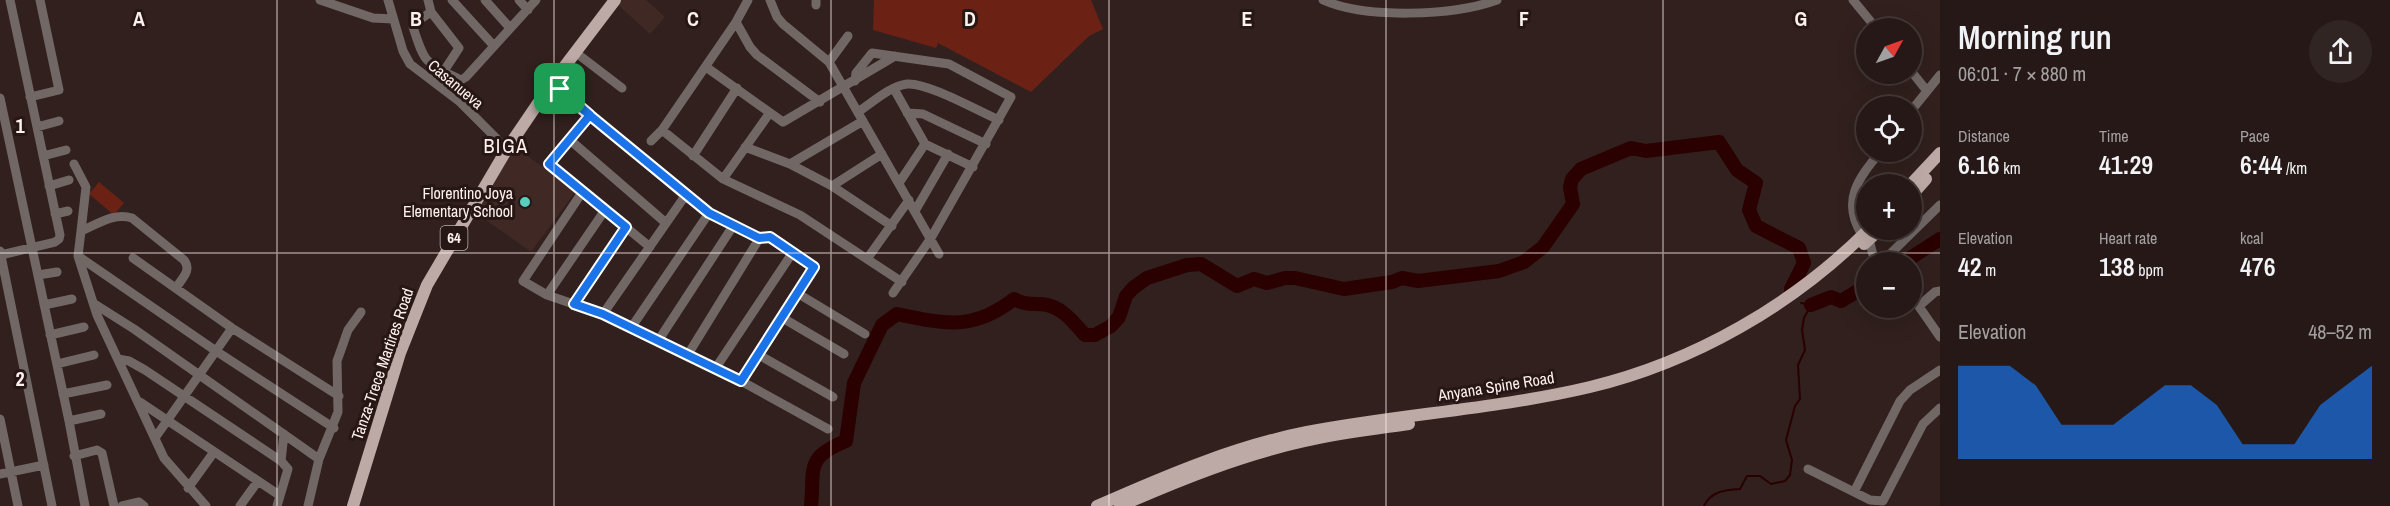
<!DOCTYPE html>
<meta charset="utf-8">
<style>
body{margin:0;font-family:"Archivo Narrow",sans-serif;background:#312523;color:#f1f3f6;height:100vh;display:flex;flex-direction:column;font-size:22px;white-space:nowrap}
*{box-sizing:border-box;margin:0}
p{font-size:20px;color:#a3a0a1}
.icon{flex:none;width:33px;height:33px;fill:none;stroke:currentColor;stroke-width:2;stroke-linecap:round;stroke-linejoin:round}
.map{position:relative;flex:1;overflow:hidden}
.sheet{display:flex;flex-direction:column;background:#251816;width:450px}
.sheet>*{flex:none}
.needle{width:39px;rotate:50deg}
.buttons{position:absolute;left:1856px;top:18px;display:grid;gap:12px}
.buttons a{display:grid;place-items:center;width:66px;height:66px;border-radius:50%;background:#251816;box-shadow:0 6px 24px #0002,0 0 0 2px #423735;font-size:30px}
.pin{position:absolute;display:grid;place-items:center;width:51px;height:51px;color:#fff;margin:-26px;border-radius:12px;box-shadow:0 3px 9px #0006}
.round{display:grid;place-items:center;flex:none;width:63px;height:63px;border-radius:32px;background:#312523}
.head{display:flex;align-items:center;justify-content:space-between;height:102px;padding:0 18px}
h1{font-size:33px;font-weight:600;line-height:45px}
.figures{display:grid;grid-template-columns:repeat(3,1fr);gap:9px;height:102px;padding:6px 18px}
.figures div{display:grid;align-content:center}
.figures b{font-size:26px;font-weight:600}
.figures small{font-size:16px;font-weight:400}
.figures p{font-size:16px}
.chart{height:168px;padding:12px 18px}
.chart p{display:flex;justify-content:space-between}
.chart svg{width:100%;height:108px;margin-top:6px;fill:#1a73e8;opacity:.7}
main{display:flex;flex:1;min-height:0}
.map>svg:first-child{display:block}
</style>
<main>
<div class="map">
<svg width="1940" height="506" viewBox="0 0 1940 506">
<rect width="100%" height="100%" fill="#31201d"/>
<!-- built -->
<path fill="#402924" d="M619,0H646L665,17L650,34L616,3Z
M515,147L576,191L531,252L476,213Z"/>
<!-- green -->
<path fill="#6b2215" d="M874,0H1091L1103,29L1089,36L1031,92L938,43L936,48L873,30Z
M99,182L124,203L114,215L89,194Z"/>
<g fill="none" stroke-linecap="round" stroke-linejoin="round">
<!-- stream -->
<path stroke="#2a0000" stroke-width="2" d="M1704,506C1711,491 1725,490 1740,489L1747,476H1760L1771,484L1785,481L1790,475L1792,460L1786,440L1795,406L1800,399L1798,365L1805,350L1802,330L1804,318L1811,305L1801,303"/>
<!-- river -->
<path stroke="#2a0000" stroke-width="14" d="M1904,262L1940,239
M1811,305L1831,297L1841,301L1866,286
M811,506C815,469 804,458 846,441L854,383L882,325L897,314C946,324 973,331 1014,299C1026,306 1035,303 1047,305C1063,308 1075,324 1085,335H1095L1111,326L1119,317L1126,296L1133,288L1147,278L1187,265L1201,264L1237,286L1254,279L1267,283L1285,278H1295L1344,289L1392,282L1402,278L1418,281L1499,271L1524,262L1543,247L1573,204L1570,187L1572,179L1581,169L1631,148L1646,151L1719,142L1737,170L1756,183L1749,210L1756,226L1799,248L1804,263L1791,289"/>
<!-- minor -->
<path stroke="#716866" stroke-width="9" d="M320,0L373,18L393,19
M388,0L403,51L410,64L460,102L507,149
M428,0L431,12L459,48L436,83
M452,0L494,46
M485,0L510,28
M519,0L528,10
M748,0L736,22L662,130L723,179L800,215L902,282
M770,0L777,17L783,24L829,62L939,254
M1323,0C1365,19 1453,16 1497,0
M1853,0L1876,28
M816,5V0
M431,12L416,22L413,27C425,65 426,63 461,80L466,77L536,0
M736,22L750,47L757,55L820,102
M575,52L622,88
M829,62L848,36
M706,67L783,122L895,56
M1911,71L1927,91
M855,81L856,73L872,53L949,64L1011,97L931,238L893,293
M552,83L685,196L709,213L759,239L687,356
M894,89L925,144
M30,97L59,90L40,0
M0,98L69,421L85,506
M1911,111L1940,75
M858,112C872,103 890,86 907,84C927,82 978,111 999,120
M907,113L923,114L986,144
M590,115L549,164L650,247
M37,127L59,121
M570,140L666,223
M651,141L662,130
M745,147L790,164L832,186L892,226
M43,156L66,150
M693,156L737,88
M74,164L86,187L81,231
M790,164L863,121
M723,179L769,114
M899,183L925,144L973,167
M49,186L69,180
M832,186L882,154
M583,191L523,281L547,295L603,314L741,381L828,429
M915,211L948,154
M55,214L68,211
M1862,235C1841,201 1858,179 1880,152
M1869,239L1873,255L1880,262
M0,251L52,506
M1,255L55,242L59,239L60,235L10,0
M78,256L216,351L334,428
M133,258L232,328L339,396
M867,259L909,200
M1882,262L1940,205
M38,275L57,272
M176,288C182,278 192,271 184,260L132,218C114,212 98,224 81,231L78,256L97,315L164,458L206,506
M797,293L865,334
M547,295L605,210
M1911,295L1940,337
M93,303L134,329L319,459
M44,305L72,299
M574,305L626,227
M1919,306L1935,292L1940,291
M603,314L685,196
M781,317L844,354
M631,328L709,213
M50,335L84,327
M658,341L733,226
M759,355L833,397
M118,359L129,361L145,370L281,461
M57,364L94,355
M715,369L793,252
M741,381L814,267L770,237L759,239
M63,394L107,385
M140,402L279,495
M0,419L18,506
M69,421L101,414
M155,438L232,328
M74,456L97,450L102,453L114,506
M1808,469L1870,500L1883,501L1923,424L1940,408
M0,474L44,465
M188,488L214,452
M1854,492L1900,401L1910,390L1940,370
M122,506L139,502L144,506
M240,506L258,481
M277,506L288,469L281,461L284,434
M308,506L319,459L338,412L337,361L348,330L361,312"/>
<!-- major -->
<path stroke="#bdaaa6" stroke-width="12" d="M1911,184L1940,153
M1911,196L1926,179
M1864,244L1879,230
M353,506L400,353L427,285L507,149L549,87L615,0
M1097,506C1165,476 1235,446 1307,432C1401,414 1497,409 1590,387C1694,362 1793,305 1868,230
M1120,506C1179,480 1241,455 1305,441C1339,433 1374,429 1409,424"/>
</g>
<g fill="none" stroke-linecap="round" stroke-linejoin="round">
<!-- route casing -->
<g stroke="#fff" stroke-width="12">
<path id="route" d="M560,89L590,115L549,164L626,227L574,304L603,314L741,381L814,267L770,237L759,238L709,213L570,99L564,98L549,87L552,83L560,89"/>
</g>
<!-- route -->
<use href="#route" stroke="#1a73e8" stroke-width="8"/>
</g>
<!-- grid -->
<path fill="none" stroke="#fdf1ef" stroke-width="1.5" stroke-opacity="0.55" d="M277,0V506M554,0V506M831,0V506M1109,0V506M1386,0V506M1663,0V506M0,253H1940"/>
<!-- markers -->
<circle fill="#5acebd" stroke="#271714" stroke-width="2" cx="525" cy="202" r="6"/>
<g text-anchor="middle" stroke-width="6" stroke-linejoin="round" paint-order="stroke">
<!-- shield labels -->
<rect fill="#271714" stroke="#bdb0ad" stroke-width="1.5" x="440.5" y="226" width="27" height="24" rx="4.5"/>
<g font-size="15" font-weight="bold" fill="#fdf1ef">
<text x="454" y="243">64</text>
</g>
<!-- street labels -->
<g font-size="16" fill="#fdf1ef" stroke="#271714">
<text transform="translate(456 84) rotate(40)" y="6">Casanueva</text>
<text transform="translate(382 364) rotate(-71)" y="6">Tanza-Trece Martires Road</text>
<text transform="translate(1496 386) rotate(-9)" y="6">Anyana Spine Road</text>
</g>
<!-- poi labels -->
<g font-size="16" fill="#fdf1ef" stroke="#271714" text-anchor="end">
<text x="513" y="199">Florentino Joya<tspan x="513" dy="18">Elementary School</tspan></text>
</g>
<!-- quarter labels -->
<g font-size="20" letter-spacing="1.5" fill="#fdf1ef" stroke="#271714">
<text x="506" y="153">BIGA</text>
</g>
</g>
<g font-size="20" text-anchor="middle" font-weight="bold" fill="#fdf1ef" stroke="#271714" stroke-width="6" stroke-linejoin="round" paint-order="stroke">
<text x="139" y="26">A</text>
<text x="416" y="26">B</text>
<text x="693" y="26">C</text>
<text x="970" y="26">D</text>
<text x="1247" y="26">E</text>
<text x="1524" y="26">F</text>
<text x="1801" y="26">G</text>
<text x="20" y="133">1</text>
<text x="20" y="386">2</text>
</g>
</svg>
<div class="buttons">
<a><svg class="needle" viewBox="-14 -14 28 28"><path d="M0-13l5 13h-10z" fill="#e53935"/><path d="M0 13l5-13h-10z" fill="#a3a0a1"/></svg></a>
<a><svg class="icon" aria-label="locate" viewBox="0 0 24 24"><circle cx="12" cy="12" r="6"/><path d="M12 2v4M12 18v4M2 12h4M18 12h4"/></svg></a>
<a>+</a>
<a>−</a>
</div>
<div class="pin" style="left:560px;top:89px;background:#1e9e55"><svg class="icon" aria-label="arrive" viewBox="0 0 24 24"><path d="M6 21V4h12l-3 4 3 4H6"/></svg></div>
</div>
<section class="sheet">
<div class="head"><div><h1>Morning run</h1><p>06:01 · 7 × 880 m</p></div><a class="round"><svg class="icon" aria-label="share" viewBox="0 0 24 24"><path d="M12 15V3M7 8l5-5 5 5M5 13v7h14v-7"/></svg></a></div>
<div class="figures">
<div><p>Distance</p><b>6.16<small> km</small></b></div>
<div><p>Time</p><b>41:29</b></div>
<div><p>Pace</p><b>6:44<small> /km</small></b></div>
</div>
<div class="figures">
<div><p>Elevation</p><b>42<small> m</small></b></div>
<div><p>Heart rate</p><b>138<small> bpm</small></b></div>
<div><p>kcal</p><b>476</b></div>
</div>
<div class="chart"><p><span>Elevation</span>48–52 m</p>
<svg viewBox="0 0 160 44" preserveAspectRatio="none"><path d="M0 44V6L10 6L20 6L30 14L40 30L50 30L60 30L70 22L80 14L90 14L100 22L110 38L120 38L130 38L140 22L150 14L160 6V44z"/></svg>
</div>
</section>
</main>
